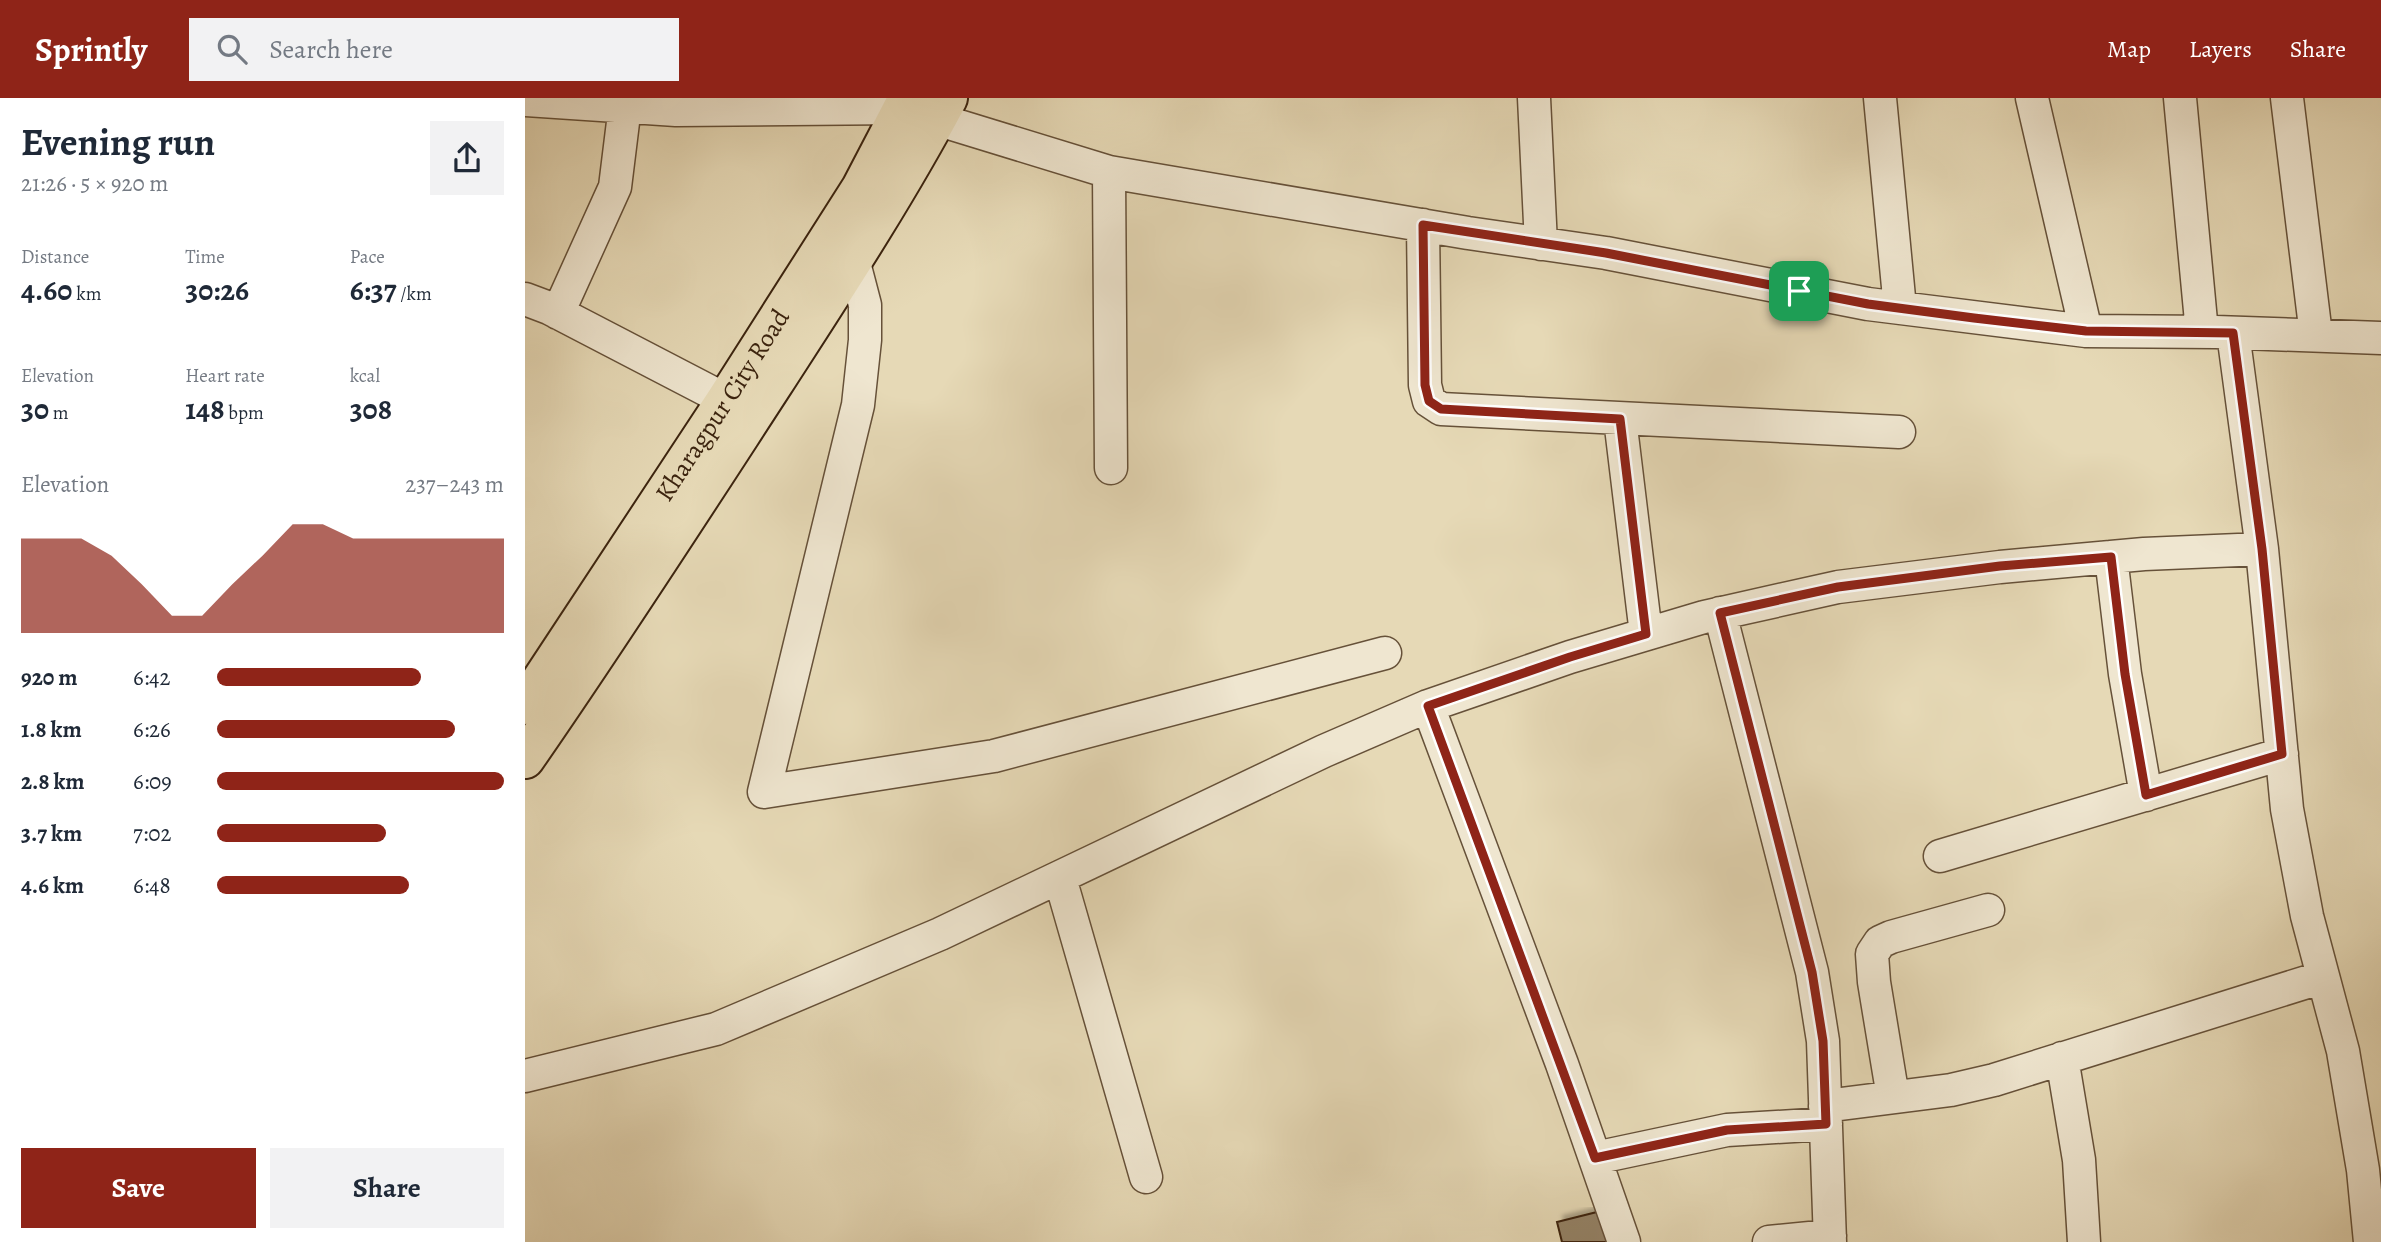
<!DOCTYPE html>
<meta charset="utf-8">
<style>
body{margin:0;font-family:Alegreya,serif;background:#f2f2f3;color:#1f2937;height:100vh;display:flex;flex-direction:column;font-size:26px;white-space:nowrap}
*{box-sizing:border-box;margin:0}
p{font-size:23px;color:#747a83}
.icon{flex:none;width:38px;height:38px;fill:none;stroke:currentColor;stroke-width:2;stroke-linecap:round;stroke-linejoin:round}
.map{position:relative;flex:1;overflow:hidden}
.drawer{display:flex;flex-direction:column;background:#fff;width:525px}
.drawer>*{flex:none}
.pin{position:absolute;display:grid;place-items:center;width:60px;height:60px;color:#fff;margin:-30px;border-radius:14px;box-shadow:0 4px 10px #0006}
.round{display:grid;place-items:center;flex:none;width:74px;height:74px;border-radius:0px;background:#f2f2f3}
.summary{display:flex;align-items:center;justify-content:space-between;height:119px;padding:0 21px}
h1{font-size:38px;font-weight:700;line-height:52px}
.stats{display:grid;grid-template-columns:repeat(3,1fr);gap:10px;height:119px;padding:7px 21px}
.stats div{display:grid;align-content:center}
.stats b{font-size:30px;font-weight:700}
.stats small{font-size:19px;font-weight:400}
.stats p{font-size:19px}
.chart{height:196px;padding:14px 21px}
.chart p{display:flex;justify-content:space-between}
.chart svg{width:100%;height:126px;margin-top:7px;fill:#8f2418;opacity:.7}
.action{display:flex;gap:14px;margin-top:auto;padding:14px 21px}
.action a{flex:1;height:80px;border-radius:0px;background:#8f2418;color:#fff;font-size:28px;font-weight:700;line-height:80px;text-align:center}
.action a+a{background:#f2f2f3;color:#1f2937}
ul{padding:0 21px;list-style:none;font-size:23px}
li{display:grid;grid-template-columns:112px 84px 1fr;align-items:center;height:52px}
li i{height:18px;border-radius:9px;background:#8f2418}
header{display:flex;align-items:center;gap:42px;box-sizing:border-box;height:98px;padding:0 35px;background:#8f2418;color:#fff}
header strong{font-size:33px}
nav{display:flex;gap:38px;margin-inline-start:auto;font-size:24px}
.search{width:490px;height:63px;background:#f2f2f3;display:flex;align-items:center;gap:18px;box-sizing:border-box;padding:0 24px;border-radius:0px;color:#747a83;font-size:26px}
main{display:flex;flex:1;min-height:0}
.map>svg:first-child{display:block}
</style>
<header>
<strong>Sprintly</strong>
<div class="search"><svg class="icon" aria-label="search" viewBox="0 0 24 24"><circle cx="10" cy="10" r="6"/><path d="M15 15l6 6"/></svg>Search here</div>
<nav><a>Map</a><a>Layers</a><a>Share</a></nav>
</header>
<main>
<section class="drawer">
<div class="summary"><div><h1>Evening run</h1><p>21:26 · 5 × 920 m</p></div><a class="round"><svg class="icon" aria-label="share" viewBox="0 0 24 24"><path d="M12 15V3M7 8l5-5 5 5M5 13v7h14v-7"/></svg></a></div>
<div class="stats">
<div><p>Distance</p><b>4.60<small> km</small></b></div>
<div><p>Time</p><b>30:26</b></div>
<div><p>Pace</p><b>6:37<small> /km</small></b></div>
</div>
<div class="stats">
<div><p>Elevation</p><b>30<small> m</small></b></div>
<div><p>Heart rate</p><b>148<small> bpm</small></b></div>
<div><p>kcal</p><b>308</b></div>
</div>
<div class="chart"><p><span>Elevation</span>237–243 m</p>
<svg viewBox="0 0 160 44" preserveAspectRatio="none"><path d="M0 44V11L10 11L20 11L30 17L40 27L50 38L60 38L70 27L80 17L90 6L100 6L110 11L120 11L130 11L140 11L150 11L160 11V44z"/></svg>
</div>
<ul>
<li><b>920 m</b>6:42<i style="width:71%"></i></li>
<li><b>1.8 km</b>6:26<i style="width:83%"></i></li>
<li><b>2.8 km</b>6:09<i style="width:100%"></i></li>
<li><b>3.7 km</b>7:02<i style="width:59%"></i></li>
<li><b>4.6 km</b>6:48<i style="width:67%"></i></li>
</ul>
<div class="action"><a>Save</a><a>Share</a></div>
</section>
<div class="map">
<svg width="1856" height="1144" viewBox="0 0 1856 1144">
<defs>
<filter id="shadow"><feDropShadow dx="6" dy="-6" stdDeviation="2" flood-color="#0004"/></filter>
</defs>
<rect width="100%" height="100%" fill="#e6d9b6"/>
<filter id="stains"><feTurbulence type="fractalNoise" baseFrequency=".00286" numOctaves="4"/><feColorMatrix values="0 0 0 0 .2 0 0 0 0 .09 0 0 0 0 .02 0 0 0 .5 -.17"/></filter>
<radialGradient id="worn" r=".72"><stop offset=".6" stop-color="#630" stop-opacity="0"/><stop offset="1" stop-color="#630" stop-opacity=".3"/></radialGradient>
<!-- building -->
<path fill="#948266" stroke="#3c240f" stroke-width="2" filter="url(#shadow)" d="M1076,1113L1089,1144H1037L1032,1124Z"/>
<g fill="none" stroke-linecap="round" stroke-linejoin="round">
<!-- minor casing -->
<g stroke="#665139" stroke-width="35">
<path id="minor" d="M1009,0L1016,146
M1355,0L1375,210
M1507,0L1561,233
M1655,0L1677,234
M1762,0L1791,237
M0,2L151,12L379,10
M411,21L584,74L943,135L1081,155L1343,206L1561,233L1691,234L1856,240
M584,74L586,370
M898,127L900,287L904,303L916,311L1374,334
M328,161L340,207V242L333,307L239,694L469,658L860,555
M0,201L24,210L201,302
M33,215L90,89L100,8
M1708,235L1737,451L1762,711L1782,818L1818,953L1838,1072L1845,1144
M1095,321L1121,536
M1586,459L1600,576L1621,697
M1195,515L1287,874L1298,943L1305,1144
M903,608L1037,966L1099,1144
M1415,758L1757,656
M535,780L621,1079
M1537,960L1554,1062L1559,1144
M0,978L191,931L415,836L799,653L903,608L1045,559L1179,519L1313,489L1475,469L1619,456L1737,451
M1368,999L1349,884L1347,856L1355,844L1366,839L1463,812
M1300,1008L1426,992L1469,982L1798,879
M1070,1060L1202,1032L1301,1026
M1244,1144L1305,1138"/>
</g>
<!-- major casing -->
<g stroke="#3c240f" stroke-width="42">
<g id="major">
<path id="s1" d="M0,607L201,302L336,90L383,0"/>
<path d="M0,661C86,537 167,411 249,285C309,192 371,98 423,0"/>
</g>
</g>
<!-- minor -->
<use href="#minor" stroke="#efe6d0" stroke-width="32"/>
<!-- major -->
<use href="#major" stroke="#e6d9b6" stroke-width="38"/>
</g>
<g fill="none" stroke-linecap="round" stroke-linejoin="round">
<!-- route casing -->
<g stroke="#fff" stroke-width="14">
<path id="route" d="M898,127L1081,155L1343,206L1449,220L1561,233L1708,235L1737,451L1757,656L1621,697L1600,576L1586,459L1475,468L1313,489L1195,515L1287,874L1298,943L1301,1026L1202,1032L1070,1060L903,608L1045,559L1121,536L1095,321L916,311L904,303L900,287Z"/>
</g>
<!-- route -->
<use href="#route" stroke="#8f2418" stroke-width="9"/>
</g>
<g text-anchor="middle" stroke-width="5" stroke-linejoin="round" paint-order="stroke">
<!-- street labels -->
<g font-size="26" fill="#3c240f" stroke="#efe6d0">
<text dy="9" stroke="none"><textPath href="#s1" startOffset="359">Kharagpur City Road</textPath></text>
</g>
</g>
<rect width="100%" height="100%" filter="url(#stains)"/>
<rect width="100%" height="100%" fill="url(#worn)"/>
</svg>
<div class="pin" style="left:1274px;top:193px;background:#1e9e55"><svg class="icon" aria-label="arrive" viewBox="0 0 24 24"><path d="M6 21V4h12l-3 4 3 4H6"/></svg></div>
</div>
</main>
